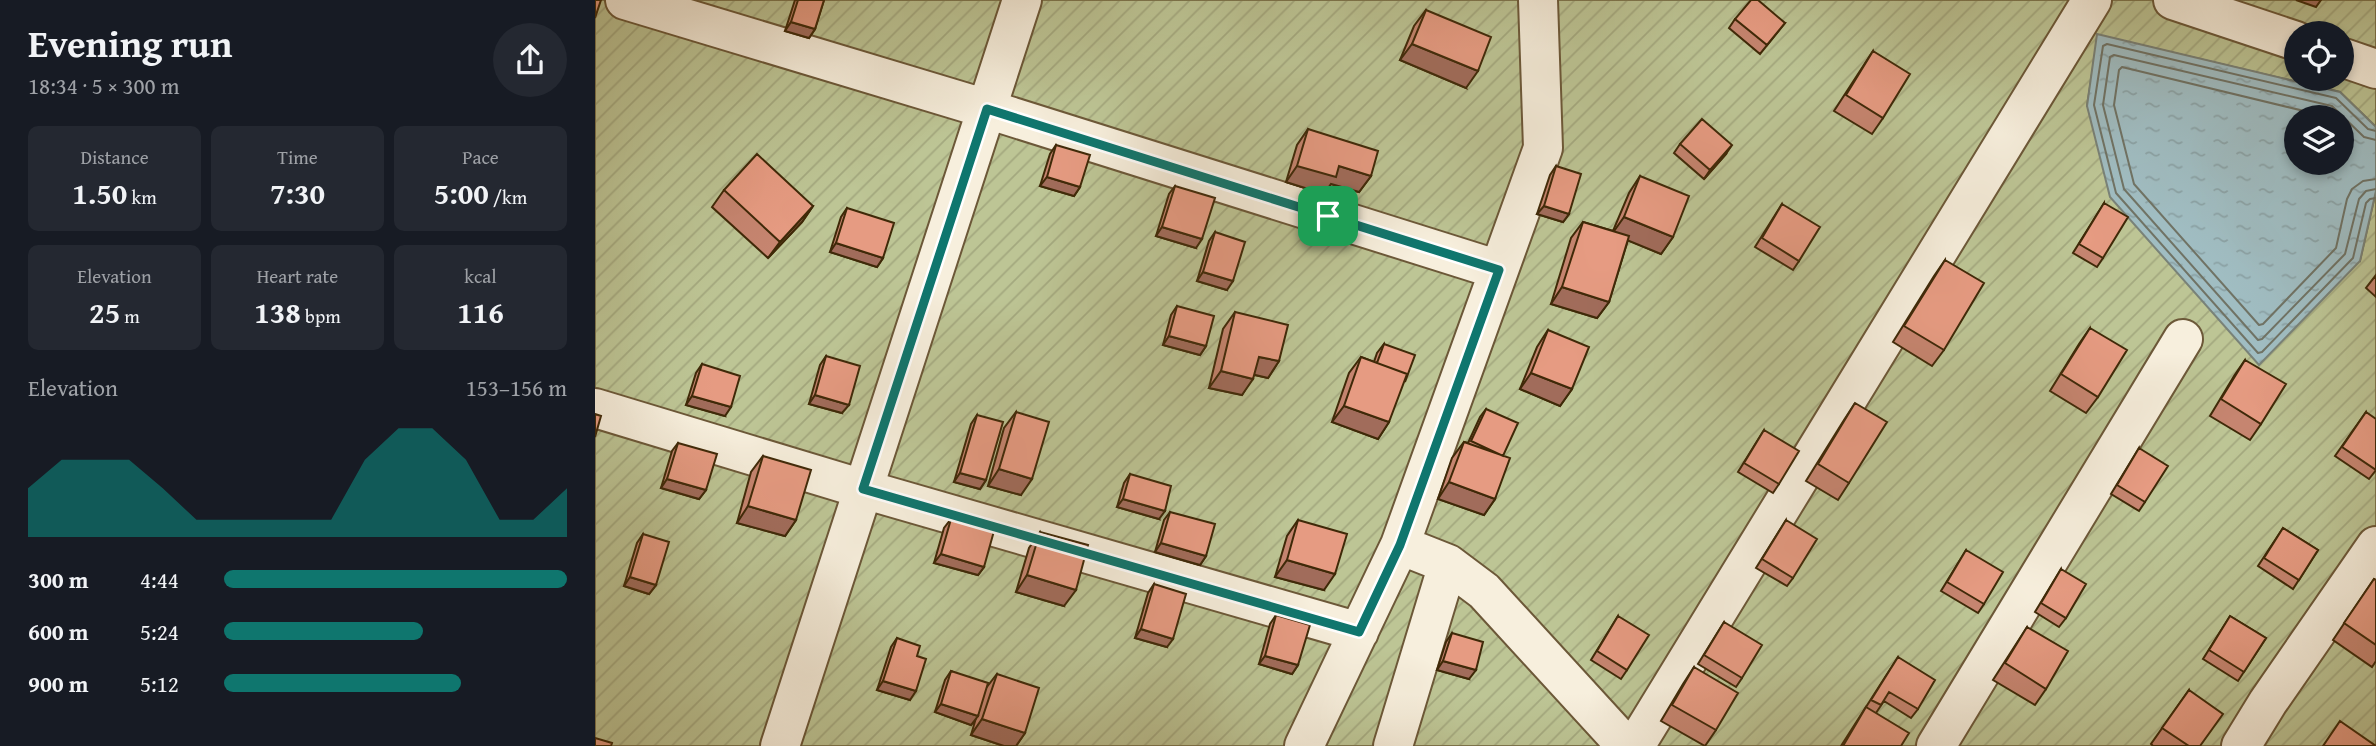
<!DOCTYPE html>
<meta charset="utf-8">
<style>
body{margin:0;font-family:"Gentium Book Plus",serif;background:#242831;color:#f1f3f6;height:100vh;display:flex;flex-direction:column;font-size:26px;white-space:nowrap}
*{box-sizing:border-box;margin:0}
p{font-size:23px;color:#9ea1a6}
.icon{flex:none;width:38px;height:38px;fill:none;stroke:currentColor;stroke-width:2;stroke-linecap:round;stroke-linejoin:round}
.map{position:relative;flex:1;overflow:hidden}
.drawer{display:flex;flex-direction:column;background:#171b24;width:595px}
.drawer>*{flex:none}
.fabs{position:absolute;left:1689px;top:21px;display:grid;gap:14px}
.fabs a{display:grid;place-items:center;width:70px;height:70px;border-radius:50%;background:#171b24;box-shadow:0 4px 10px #0003;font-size:35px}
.pin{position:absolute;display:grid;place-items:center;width:60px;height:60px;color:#fff;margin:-30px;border-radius:14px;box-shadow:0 4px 10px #0006}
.round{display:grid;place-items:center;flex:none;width:74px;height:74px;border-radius:37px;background:#242831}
.headline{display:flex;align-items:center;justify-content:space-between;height:119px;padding:0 28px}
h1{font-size:38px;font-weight:600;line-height:52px}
.stats{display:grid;grid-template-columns:repeat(3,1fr);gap:10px;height:119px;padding:7px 28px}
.stats div{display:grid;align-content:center;border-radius:10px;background:#242831;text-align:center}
.stats b{font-size:30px;font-weight:600}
.stats small{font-size:19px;font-weight:400}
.stats p{font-size:19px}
.chart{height:196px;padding:14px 28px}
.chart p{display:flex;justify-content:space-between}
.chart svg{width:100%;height:126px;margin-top:7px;fill:#0f766e;opacity:.7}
ul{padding:0 28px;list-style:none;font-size:23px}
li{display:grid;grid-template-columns:112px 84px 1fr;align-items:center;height:52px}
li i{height:18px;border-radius:9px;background:#0f766e}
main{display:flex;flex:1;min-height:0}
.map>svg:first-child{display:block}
</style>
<main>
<section class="drawer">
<div class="headline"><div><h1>Evening run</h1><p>18:34 · 5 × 300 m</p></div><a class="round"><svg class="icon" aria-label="share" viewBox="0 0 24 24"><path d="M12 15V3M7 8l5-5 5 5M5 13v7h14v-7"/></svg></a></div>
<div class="stats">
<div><p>Distance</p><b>1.50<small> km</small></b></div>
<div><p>Time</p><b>7:30</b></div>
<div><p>Pace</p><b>5:00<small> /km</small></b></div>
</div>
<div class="stats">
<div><p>Elevation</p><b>25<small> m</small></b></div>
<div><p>Heart rate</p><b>138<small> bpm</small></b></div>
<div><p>kcal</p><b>116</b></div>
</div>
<div class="chart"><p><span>Elevation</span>153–156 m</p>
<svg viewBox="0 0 160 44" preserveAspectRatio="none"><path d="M0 44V27L10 17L20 17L30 17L40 27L50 38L60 38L70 38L80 38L90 38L100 17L110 6L120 6L130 17L140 38L150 38L160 27V44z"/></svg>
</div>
<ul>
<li><b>300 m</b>4:44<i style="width:100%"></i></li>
<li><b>600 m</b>5:24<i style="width:58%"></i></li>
<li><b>900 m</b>5:12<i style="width:69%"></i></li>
</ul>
</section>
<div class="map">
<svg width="1781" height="746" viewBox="0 0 1781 746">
<defs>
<pattern id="garden-furrows" width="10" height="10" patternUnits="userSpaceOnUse" patternTransform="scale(1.75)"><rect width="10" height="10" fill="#bdc595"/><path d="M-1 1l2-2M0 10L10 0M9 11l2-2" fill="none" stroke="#a4a97f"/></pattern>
<pattern id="water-ripples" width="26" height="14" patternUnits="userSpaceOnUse" patternTransform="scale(1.75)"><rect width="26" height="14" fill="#a0bdc2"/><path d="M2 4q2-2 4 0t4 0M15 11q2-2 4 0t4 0" fill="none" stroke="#8ba2a5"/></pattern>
</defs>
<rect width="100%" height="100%" fill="#f2e7ca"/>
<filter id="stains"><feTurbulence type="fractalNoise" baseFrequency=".00286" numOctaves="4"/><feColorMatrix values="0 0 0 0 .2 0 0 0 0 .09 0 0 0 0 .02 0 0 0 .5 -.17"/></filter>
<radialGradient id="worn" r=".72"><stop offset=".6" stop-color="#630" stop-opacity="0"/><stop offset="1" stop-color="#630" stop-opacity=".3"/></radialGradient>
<!-- garden -->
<path fill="url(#garden-furrows)" stroke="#7e774e" stroke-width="2" fill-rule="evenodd" d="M0,0H1781V127L1745,92L1503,35L1492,106L1765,261L1781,191V746H0ZM1701,33H1746V79H1701Z"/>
<!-- water -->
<path fill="url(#water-ripples)" stroke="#798278" stroke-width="2" fill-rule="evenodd" d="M1502,34L1745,92L1781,127V191L1765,261L1664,365L1515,197L1492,106ZM1701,117H1746V163H1701Z"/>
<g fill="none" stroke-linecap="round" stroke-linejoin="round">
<!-- shore -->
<path stroke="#707365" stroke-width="2" d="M1734,117L1527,67L1524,70L1519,105L1539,184L1664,325L1668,324L1741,248L1752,199L1757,189L1768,181L1781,179
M1781,131L1773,129L1741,98L1512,44L1508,46L1499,105L1521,193L1663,353L1667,352L1758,258L1771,203L1775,199L1781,198
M1781,140L1769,137L1737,106L1519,55L1515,57L1508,105L1529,189L1663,340L1667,339L1750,254L1764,199L1771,191L1781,189"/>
<!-- minor casing -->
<g stroke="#6c5838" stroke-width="42">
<path id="minor" d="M30,0L392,109L904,270
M1578,0L1701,41
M1746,57L1781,69
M0,408L268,489L764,632
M805,545L853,564L889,591L1031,746
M185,746L427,0
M709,746L805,545L948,148L943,0
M798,746L853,564
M1040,746L1497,0
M1341,746L1588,339
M1646,746L1673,702L1781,546"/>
</g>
<!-- minor -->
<use href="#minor" stroke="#f7efdd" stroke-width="38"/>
</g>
<!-- wall -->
<path fill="#c68570" stroke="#3f2908" stroke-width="2" d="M200,0H229L220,29L214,38L190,31Z
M831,10L871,88L805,60L819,26Z
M1140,19L1190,23L1165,54L1134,28Z
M1278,51L1288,118L1277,134L1239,111Z
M713,129L776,176L764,192L736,184L729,194L691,182L702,145Z
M1085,144L1131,154L1109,179L1079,153Z
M461,145L485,187L479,196L445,186L455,154Z
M961,166L974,214L968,222L942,214L955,175Z
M1045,176L1078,237L1066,254L1033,240L1014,302L1002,318L956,304L976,238L988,222L1018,231L1034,193Z
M580,186L601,248L561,236L574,194Z
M129,190L218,206L207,222L173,258L117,207Z
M1509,203L1508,258L1502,267L1478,253Z
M1187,204L1204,261L1198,270L1160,247Z
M252,208L288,258L282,267L235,252L246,217Z
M620,232L632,290L602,281L614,241Z
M1350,260L1349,350L1337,366L1298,342L1339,276Z
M1781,275V297L1771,288Z
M582,306L611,346L605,355L568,345L576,315Z
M640,312L684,361L673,378L659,375L647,395L614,388L628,329Z
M1495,328L1503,397L1491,413L1455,391L1484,344Z
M953,330L977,389L965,406L925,389L942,347Z
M789,344L794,422L783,439L737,422L754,373L766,357L779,362L782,353Z
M231,356L247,413L214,404L225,365Z
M1650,360L1666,424L1655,440L1615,416L1639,376Z
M107,364L130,416L91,405L101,373Z
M1260,403L1254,483L1243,500L1211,481L1249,420Z
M891,409L908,456L900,499L889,515L843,499L857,458L869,442L873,443L885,417Z
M421,412L426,495L393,486L409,428Z
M1771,412L1781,470L1774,479L1740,456Z
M382,415L391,480L385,489L359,482L376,424Z
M1169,430L1184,484L1178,493L1143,472Z
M83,443L111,490L104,499L66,488L77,451Z
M1544,448L1550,502L1544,511L1516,494Z
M168,456L201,520L190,536L142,523L156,472Z
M535,474L564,519L522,507L529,483Z
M575,512L611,556L605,565L560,552L569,520Z
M356,519L389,567L383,575L339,563L349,528Z
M703,520L729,590L680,577L692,536Z
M1191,520L1198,578L1192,586L1161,568Z
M1688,528L1723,550L1698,589L1663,566Z
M445,532L469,606L421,592L434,548Z
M48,534L61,585L54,594L29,586L42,543Z
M1371,550L1389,604L1383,613L1346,591Z
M1466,569L1471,618L1464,627L1440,612Z
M1779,579L1781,580V661L1777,667L1738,640Z
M559,584L572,647L540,638L553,593Z
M681,615L703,665L697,674L664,664L675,624Z
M1023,616L1032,670L1026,679L996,660Z
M1635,616L1671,638L1643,681L1608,659Z
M1129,622L1147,678L1141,687L1103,664Z
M1432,627L1451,689L1440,705L1398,680Z
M857,633L874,679L842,670L851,642Z
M302,638L322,656L315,700L282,690L296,647Z
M1303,657L1323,709L1316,718L1289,701L1281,713L1306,746H1246Z
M1099,667L1121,730L1110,746L1066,721L1088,684Z
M356,671L391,688L402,674L430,733L421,746H409L376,735L381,718L376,725L340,712L350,680Z
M1594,690L1605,746H1558L1556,744Z"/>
<!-- shaded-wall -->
<path fill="#a16c5b" stroke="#3f2908" stroke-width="2" d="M1701,0H1726L1721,7Z
M196,22L220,29L214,38L190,31Z
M817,44L883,71L871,88L805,60Z
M1137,145L1131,154L1109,179L1115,170Z
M702,166H744L776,176L764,192L736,184L729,194L691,182Z
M452,177L485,187L479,196L445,186Z
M218,206L207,222L173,258L185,242Z
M949,206L974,214L968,222L942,214Z
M1029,217L1078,237L1066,254L1017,234Z
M567,227L607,239L601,248L561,236Z
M241,243L288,258L282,267L235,252Z
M608,272L638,281L632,290L602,281Z
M967,287L1014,302L1002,318L956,304Z
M574,336L611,346L605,355L568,345Z
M664,357L684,361L673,378L652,373Z
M626,371L658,379L647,395L614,388Z
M936,373L977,389L965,406L925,389Z
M220,395L254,405L247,413L214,404Z
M97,396L136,407L130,416L91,405Z
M749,406L794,422L783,439L737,422Z
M404,469L437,479L426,495L393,486Z
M365,473L391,480L385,489L359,482Z
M72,479L111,490L104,499L66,488Z
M854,482L900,499L889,515L843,499Z
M528,499L570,511L564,519L522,507Z
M153,506L201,520L190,536L142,523Z
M566,543L611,556L605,565L560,552Z
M346,554L389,567L383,575L339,563Z
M692,560L740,574L729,590L680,577Z
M432,575L481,590L469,606L421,592Z
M35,577L61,585L54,594L29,586Z
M546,629L578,639L572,647L540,638Z
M670,656L703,665L697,674L664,664Z
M848,661L881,670L874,679L842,670Z
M288,681L321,691L315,700L282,690Z
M346,704L383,716L376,725L340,712Z
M387,719L430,733L421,746H409L376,735Z"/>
<!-- building -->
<path fill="#e69b82" stroke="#3f2908" stroke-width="2" d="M0,0H6L0,18Z
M203,0H229L220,29L196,22Z
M1156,0H1163L1190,23L1172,45L1140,19Z
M831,10L896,37L883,71L817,44Z
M1278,51L1315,74L1288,118L1251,95Z
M1107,119L1137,145L1115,170L1085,144Z
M713,129L783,151L776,176L744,166L741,177L702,166Z
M461,145L495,155L485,187L452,177Z
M162,154L218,206L185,242L129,190Z
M961,166L986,174L974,214L949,206Z
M1045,176L1094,196L1078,237L1029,217Z
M580,186L620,198L607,239L567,227Z
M1509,203L1533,217L1508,258L1484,244Z
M1187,204L1225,227L1204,261L1167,238Z
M252,208L299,223L288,258L241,243Z
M988,222L1034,236L1014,302L967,287Z
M620,232L650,242L638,281L608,272Z
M1350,260L1389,283L1349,350L1309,326Z
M582,306L619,316L611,346L574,336Z
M640,312L693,325L684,361L664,357L658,379L626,371Z
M1495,328L1532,350L1503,397L1466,374Z
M953,330L994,347L977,389L936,373Z
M789,344L820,355L810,382L812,374L782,363Z
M231,356L265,366L254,405L220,395Z
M766,357L812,374L794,422L749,406Z
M1650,360L1691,384L1666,424L1626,399Z
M107,364L145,376L136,407L97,396Z
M1260,403L1292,422L1254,483L1223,464Z
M891,409L923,423L908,456L876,441Z
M421,412L454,422L437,479L404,469Z
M1771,412L1781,419V470L1747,447Z
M0,414L6,416L0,437Z
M382,415L408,422L391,480L365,473Z
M1169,430L1204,451L1184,484L1149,463Z
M869,442L915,458L900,499L854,482Z
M83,443L122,454L111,490L72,479Z
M1544,448L1573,466L1550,502L1522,485Z
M168,456L216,470L201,520L153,506Z
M535,474L576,486L570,511L528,499Z
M575,512L620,524L611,556L566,543Z
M356,519L399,531L389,567L346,554Z
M703,520L752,534L740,574L692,560Z
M1191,520L1222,539L1198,578L1167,559Z
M1688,528L1723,550L1704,580L1669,558Z
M445,532L493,545L481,590L432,575Z
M48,534L74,542L61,585L35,577Z
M1371,550L1408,572L1389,604L1352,582Z
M1466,569L1491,584L1471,618L1446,603Z
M1779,579L1781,580V645L1749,623Z
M559,584L591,594L578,639L546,629Z
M681,615L715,625L703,665L670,656Z
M1023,616L1054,635L1032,670L1002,651Z
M1635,616L1671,638L1649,672L1614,650Z
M1129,622L1167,645L1147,678L1109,655Z
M1432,627L1473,651L1451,689L1410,663Z
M857,633L888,642L881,670L848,661Z
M302,638L325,646L322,656L331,659L321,691L288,681Z
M1303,657L1340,680L1323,709L1294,692L1286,705L1276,700Z
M1099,667L1143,693L1121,730L1077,705Z
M356,671L393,683L383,716L346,704Z
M402,674L444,688L430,733L387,719Z
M1594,690L1628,714L1605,746H1594L1567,728Z
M1271,707L1314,733L1306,746H1248Z
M1745,721L1781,746H1728Z
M0,738L17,743L16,746H0Z"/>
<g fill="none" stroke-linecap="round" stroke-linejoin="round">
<!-- route casing -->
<g stroke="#fff" stroke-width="14">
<path id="route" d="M392,109L904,270L805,545L764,632L268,489Z"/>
</g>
<!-- route -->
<use href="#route" stroke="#0f766e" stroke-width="9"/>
</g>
<rect width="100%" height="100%" filter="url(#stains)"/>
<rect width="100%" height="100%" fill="url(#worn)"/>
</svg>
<div class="fabs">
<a><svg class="icon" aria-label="locate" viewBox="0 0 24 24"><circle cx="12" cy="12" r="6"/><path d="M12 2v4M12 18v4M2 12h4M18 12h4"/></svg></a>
<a><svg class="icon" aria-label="layers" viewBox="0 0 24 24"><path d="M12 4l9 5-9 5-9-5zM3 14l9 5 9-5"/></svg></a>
</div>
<div class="pin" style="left:733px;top:216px;background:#1e9e55"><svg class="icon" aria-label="arrive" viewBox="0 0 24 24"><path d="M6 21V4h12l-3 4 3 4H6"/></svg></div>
</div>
</main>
